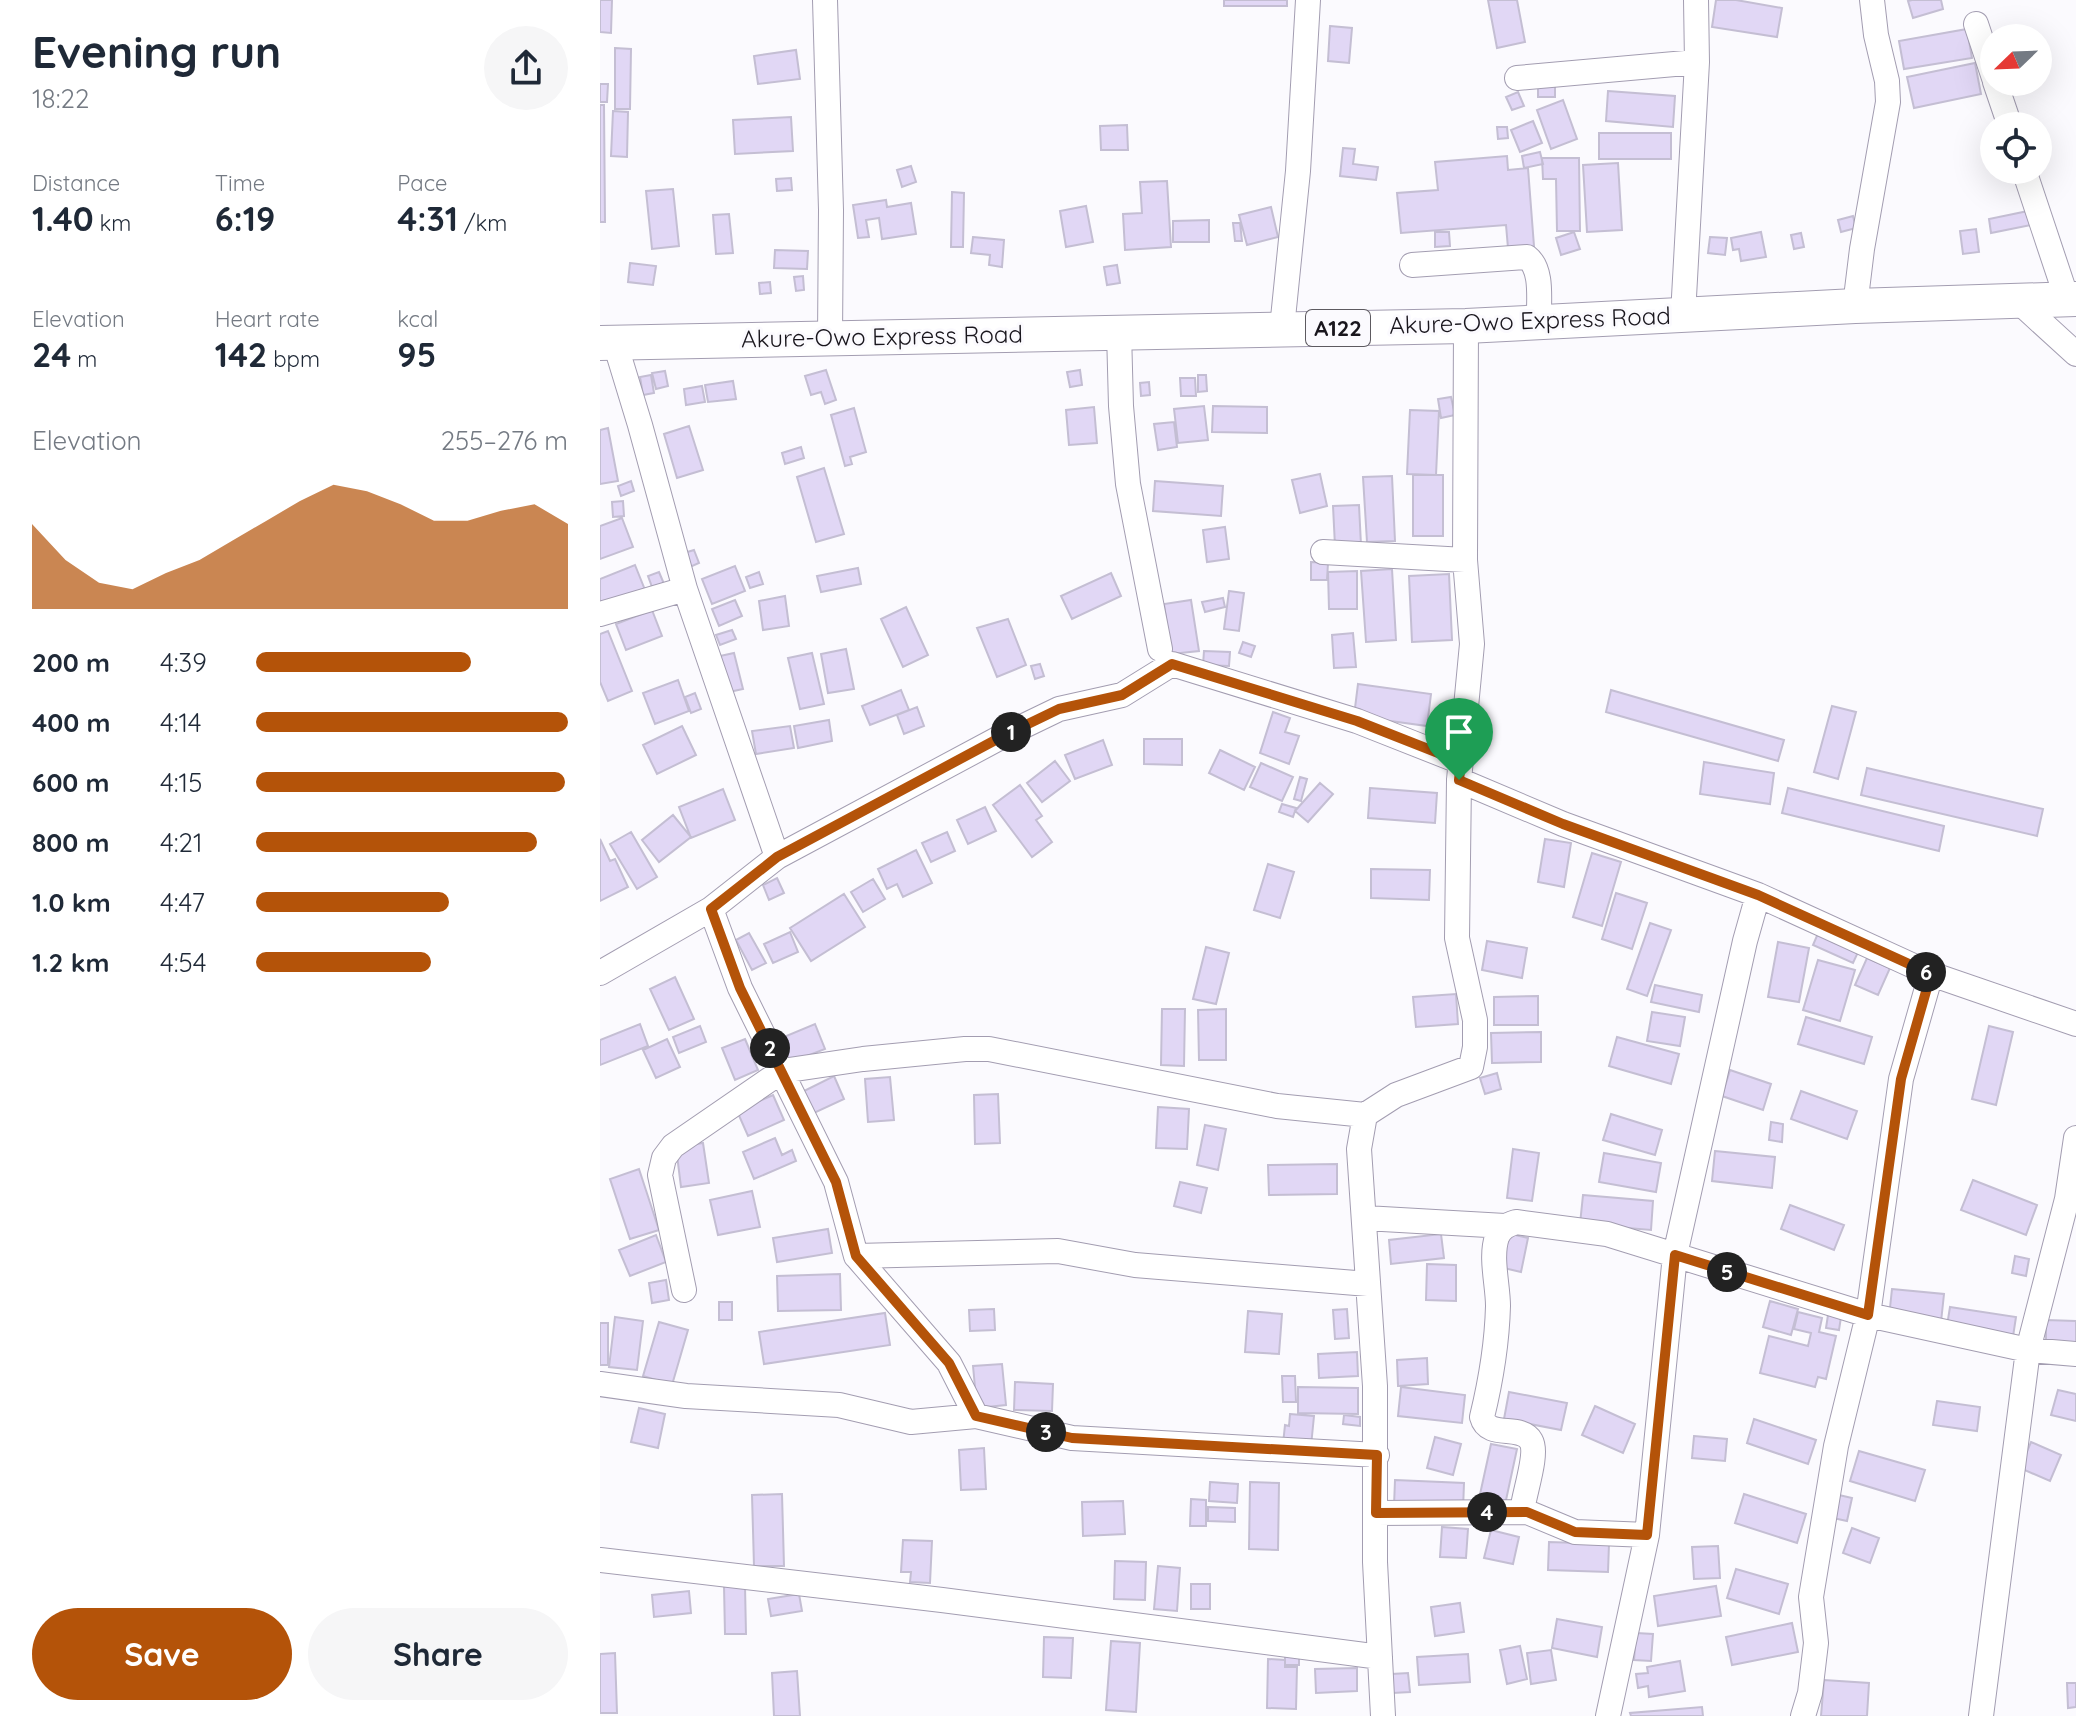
<!DOCTYPE html>
<meta charset="utf-8">
<style>
body{margin:0;font-family:Quicksand,sans-serif;background:#f6f6f7;color:#1f2937;height:100vh;display:flex;flex-direction:column;font-size:30px;white-space:nowrap}
*{box-sizing:border-box;margin:0}
p{font-size:26px;color:#747a83}
.icon{flex:none;width:44px;height:44px;fill:none;stroke:currentColor;stroke-width:2;stroke-linecap:round;stroke-linejoin:round}
.map{position:relative;flex:1;overflow:hidden}
.panel{display:flex;flex-direction:column;background:#fff;width:600px}
.panel>*{flex:none}
.needle{width:52px;rotate:247deg}
.tools{position:absolute;left:1380px;top:24px;display:grid;gap:16px}
.tools a{display:grid;place-items:center;width:72px;height:72px;border-radius:50%;background:#fff;box-shadow:0 8px 32px #0002;font-size:40px}
.pin{position:absolute;display:grid;place-items:center;width:68px;height:68px;color:#fff;margin:-82px -34px;border-radius:50% 50% 50% 0;rotate:-45deg;box-shadow:0 0 8px #0007}
.pin .icon{rotate:45deg}
.km{position:absolute;width:40px;height:40px;margin:-20px;border-radius:50%;background:#222;color:#fff;font-size:22px;line-height:40px;text-align:center}
.round{display:grid;place-items:center;flex:none;width:84px;height:84px;border-radius:42px;background:#f6f6f7}
.head{display:flex;align-items:center;justify-content:space-between;height:136px;padding:0 32px}
h1{font-size:44px;font-weight:800;line-height:60px}
.figures{display:grid;grid-template-columns:repeat(3,1fr);gap:12px;height:136px;padding:8px 32px}
.figures div{display:grid;align-content:center}
.figures b{font-size:34px;font-weight:800}
.figures small{font-size:22px;font-weight:400}
.figures p{font-size:22px}
.chart{height:224px;padding:16px 32px}
.chart p{display:flex;justify-content:space-between}
.chart svg{width:100%;height:144px;margin-top:8px;fill:#b45309;opacity:.7}
.action{display:flex;gap:16px;margin-top:auto;padding:16px 32px}
.action a{flex:1;height:92px;border-radius:48px;background:#b45309;color:#fff;font-size:32px;font-weight:800;line-height:92px;text-align:center}
.action a+a{background:#f6f6f7;color:#1f2937}
ul{padding:0 32px;list-style:none;font-size:26px}
li{display:grid;grid-template-columns:128px 96px 1fr;align-items:center;height:60px}
li i{height:20px;border-radius:10px;background:#b45309}
main{display:flex;flex:1;min-height:0}
.map>svg:first-child{display:block}
</style>
<main>
<section class="panel">
<div class="head"><div><h1>Evening run</h1><p>18:22</p></div><a class="round"><svg class="icon" aria-label="share" viewBox="0 0 24 24"><path d="M12 15V3M7 8l5-5 5 5M5 13v7h14v-7"/></svg></a></div>
<div class="figures">
<div><p>Distance</p><b>1.40<small> km</small></b></div>
<div><p>Time</p><b>6:19</b></div>
<div><p>Pace</p><b>4:31<small> /km</small></b></div>
</div>
<div class="figures">
<div><p>Elevation</p><b>24<small> m</small></b></div>
<div><p>Heart rate</p><b>142<small> bpm</small></b></div>
<div><p>kcal</p><b>95</b></div>
</div>
<div class="chart"><p><span>Elevation</span>255–276 m</p>
<svg viewBox="0 0 160 44" preserveAspectRatio="none"><path d="M0 44V18L10 29L20 36L30 38L40 33L50 29L60 23L70 17L80 11L90 6L100 8L110 12L120 17L130 17L140 14L150 12L160 18V44z"/></svg>
</div>
<ul>
<li><b>200 m</b>4:39<i style="width:69%"></i></li>
<li><b>400 m</b>4:14<i style="width:100%"></i></li>
<li><b>600 m</b>4:15<i style="width:99%"></i></li>
<li><b>800 m</b>4:21<i style="width:90%"></i></li>
<li><b>1.0 km</b>4:47<i style="width:62%"></i></li>
<li><b>1.2 km</b>4:54<i style="width:56%"></i></li>
</ul>
<div class="action"><a>Save</a><a>Share</a></div>
</section>
<div class="map">
<svg width="1476" height="1716" viewBox="0 0 1476 1716">
<rect width="100%" height="100%" fill="#fbfafe"/>
<!-- building -->
<path fill="#e1d7f5" stroke="#c4bed3" stroke-width="2" d="M0,0H12L11,33L0,32Z
M624,0H687V6H624Z
M888,0H917L925,42L897,48Z
M1116,0H1136L1182,8L1177,37L1112,27Z
M1312,0H1341L1343,9L1313,18L1308,1Z
M730,26L752,28L749,63L728,61Z
M1367,29L1372,58L1304,69L1299,41Z
M15,48L31,49L30,109H15Z
M196,50L200,79L158,84L154,56Z
M1375,63L1381,94L1314,108L1307,77Z
M0,84H8L7,102H0Z
M955,84V97H938V85Z
M1008,91L1075,96L1073,127L1006,121Z
M918,92L924,106L912,110L906,97Z
M963,100L977,139L951,149L937,110Z
M0,105H4L5,222H0Z
M13,111L28,112L27,157L11,156Z
M191,117L193,151L135,154L133,120Z
M933,121L942,143L920,152L911,130Z
M527,125L528,150H501L500,126Z
M897,127H907L908,138L898,139Z
M999,133H1071V159H999Z
M743,148L755,149L753,164L778,167L776,180L740,176Z
M940,152L943,164L924,168L922,156Z
M907,156L908,170L928,168L934,246L908,248L906,225L801,233L797,193L838,190L835,162Z
M942,158H979L980,231H957L956,179H943Z
M1018,163L1022,230L987,232L983,165Z
M311,166L316,182L302,187L297,170Z
M191,178L192,190L177,191L176,179Z
M567,181L571,247L525,250L523,214L542,213L540,182Z
M73,189L79,246L52,249L46,191Z
M352,192L364,193L363,247H351Z
M286,200L287,207L311,203L316,234L282,239L279,218L266,220L269,237L258,238L253,205Z
M486,206L493,242L466,247L460,211Z
M671,207L678,237L647,245L639,215Z
M1428,211L1431,225L1391,233L1389,219Z
M129,214L133,253L116,254L113,215Z
M1253,216L1256,228L1241,232L1238,220Z
M609,220V242H573V221Z
M633,223H640L642,241H635Z
M1376,229L1379,252L1363,254L1360,231Z
M835,232H849L850,246L835,247Z
M974,232L980,249L961,255L956,238Z
M1161,232L1166,257L1141,261L1139,249L1133,250L1131,238Z
M1201,233L1204,247L1194,249L1191,235Z
M373,237L404,240L402,267L389,265L390,255L371,253Z
M1110,237L1127,238L1125,255L1108,253Z
M175,250L208,251L207,269L174,268Z
M30,263L56,266L53,285L28,282Z
M517,265L520,283L507,285L504,267Z
M203,276L204,290L196,291L194,277Z
M170,282L171,293L160,294L159,283Z
M226,370L236,400L225,404L221,392L211,395L205,376Z
M480,370L482,385L470,387L467,372Z
M65,371L68,386L56,389L52,373Z
M51,375L54,393L43,395L40,377Z
M598,375H606L607,391L598,392Z
M580,378H595L596,396H581Z
M133,381L136,399L108,402L105,385Z
M549,382L550,395L541,396L540,383Z
M102,386L105,402L86,405L84,389Z
M851,397L855,415L841,418L838,399Z
M604,406L608,440L578,443L574,409Z
M613,406L667,407V433L612,432Z
M494,407L497,443L469,445L466,410Z
M254,408L266,452L250,457L252,464L245,466L231,415Z
M810,410L839,411L836,475L807,474Z
M574,422L577,447L558,450L554,424Z
M89,426L103,470L77,478L64,434Z
M8,428L18,481L0,484V430Z
M201,447L204,458L185,464L182,453Z
M224,468L244,534L216,542L197,477Z
M720,474L727,506L700,513L692,480Z
M813,475H843V536H813Z
M792,476L795,541L767,542L763,477Z
M31,481L34,491L21,496L18,486Z
M555,481L623,486L621,516L553,511Z
M23,501L24,516L13,517L12,502Z
M759,505L761,545L735,546L733,506Z
M22,518L33,547L0,559V526Z
M625,527L629,559L607,562L603,530Z
M94,550L99,563L90,567L84,553Z
M711,562L728,563L727,580H711Z
M35,565L45,590L0,607V579Z
M135,566L145,591L112,604L102,579Z
M258,568L261,584L221,592L217,576Z
M792,569L796,640L766,642L761,571Z
M757,571V609H729L728,572Z
M59,572L67,591L55,595L48,576Z
M159,572L163,584L150,588L146,577Z
M511,573L521,596L472,619L461,596Z
M849,574L852,640L812,642L809,576Z
M629,591L644,593L639,631L624,629Z
M185,596L189,626L163,630L159,601Z
M623,598L625,607L605,612L602,602Z
M135,600L142,616L119,626L112,609Z
M591,600L599,651L571,654L564,604Z
M306,607L328,655L303,667L281,619Z
M52,610L62,636L26,650L16,624Z
M408,619L426,665L397,677L377,628Z
M132,630L136,639L120,645L116,635Z
M8,631L32,691L8,701L0,682V634Z
M753,633L756,667L734,668L732,635Z
M643,642L655,646L651,657L639,653Z
M246,649L254,689L228,693L221,654Z
M604,651L630,652L629,666L603,665Z
M134,653L143,689L129,692L120,656Z
M212,653L224,704L200,709L188,658Z
M440,664L444,676L435,679L431,666Z
M78,680L89,711L55,724L43,693Z
M758,684L831,694L827,726L754,716Z
M301,690L309,710L270,725L262,706Z
M1011,690L1184,740L1178,761L1006,712Z
M95,693L101,709L91,713L85,697Z
M1232,706L1256,712L1238,779L1214,772Z
M317,707L324,726L304,734L297,715Z
M673,712L690,718L685,732L699,736L689,764L660,753Z
M229,720L232,741L198,748L194,726Z
M82,726L96,755L57,774L43,745Z
M190,726L194,748L156,754L152,731Z
M544,739H582V765L544,764Z
M503,740L512,765L475,779L465,755Z
M620,750L655,767L644,790L609,773Z
M455,761L470,781L442,802L427,783Z
M1104,762L1174,773L1170,804L1100,794Z
M661,763L693,777L682,801L650,787Z
M1267,768L1443,809L1437,836L1261,795Z
M700,777L707,779L701,801L694,799Z
M720,783L733,794L708,822L695,811Z
M420,785L442,816L436,820L452,842L432,857L393,805Z
M770,788L837,793L835,823L768,818Z
M1188,788L1344,826L1339,851L1182,813Z
M123,789L135,820L91,838L79,807Z
M682,804L696,808L693,817L679,812Z
M385,807L396,831L368,844L357,820Z
M73,815L91,837L59,862L42,840Z
M31,832L57,877L37,889L10,844Z
M347,832L355,851L331,862L322,843Z
M0,839L10,861L15,859L28,887L0,901Z
M945,839L971,843L964,887L938,882Z
M316,850L332,883L303,897L297,884L287,889L278,869Z
M992,853L1021,862L1002,926L973,917Z
M668,864L694,872L680,918L654,910Z
M771,869L830,870L829,900L771,898Z
M177,878L184,893L169,900L163,885Z
M273,879L285,899L263,912L251,892Z
M1016,893L1047,903L1032,949L1002,939Z
M244,894L265,927L211,961L190,928Z
M1050,923L1071,930L1047,996L1027,989Z
M1219,931L1259,950L1253,963L1213,945Z
M190,932L198,952L173,963L164,944Z
M149,933L166,963L152,970L136,940Z
M887,941L927,948L922,978L882,970Z
M1178,942L1209,948L1199,1002L1168,997Z
M606,947L629,953L616,1004L593,999Z
M1267,958L1290,968L1278,995L1255,985Z
M1218,960L1255,970L1240,1021L1203,1010Z
M75,977L94,1019L69,1030L50,989Z
M1055,985L1102,995L1099,1012L1051,1002Z
M856,994L858,1024L816,1027L813,997Z
M938,996V1025H894V997Z
M562,1009H585L584,1066L561,1065Z
M626,1009V1060H599L598,1010Z
M1052,1012L1085,1017L1080,1046L1047,1041Z
M1206,1017L1272,1037L1264,1064L1198,1044Z
M40,1024L48,1046L0,1065V1040Z
M215,1024L225,1049L189,1063L179,1039Z
M100,1026L106,1042L79,1053L73,1037Z
M1389,1026L1413,1032L1396,1105L1372,1099Z
M941,1032V1062L892,1063L891,1033Z
M1017,1037L1079,1054L1071,1084L1009,1066Z
M67,1039L80,1067L56,1078L43,1050Z
M145,1039L158,1070L135,1080L122,1048Z
M1130,1070L1171,1084L1163,1110L1122,1096Z
M897,1073L901,1089L885,1094L880,1078Z
M234,1076L244,1099L214,1113L204,1091Z
M290,1077L294,1120L268,1122L265,1079Z
M1201,1091L1257,1111L1247,1139L1191,1119Z
M398,1094L400,1143L375,1144L374,1095Z
M173,1095L184,1120L148,1136L137,1111Z
M558,1107L589,1109L587,1149L556,1148Z
M1011,1114L1062,1130L1055,1155L1003,1140Z
M1171,1122L1183,1124L1182,1142L1169,1140Z
M605,1125L626,1129L618,1170L597,1165Z
M175,1138L182,1155L192,1150L196,1161L154,1179L143,1152Z
M103,1143L109,1183L81,1187L76,1147Z
M913,1149L939,1153L932,1201L907,1198Z
M1115,1151L1175,1157L1172,1188L1112,1181Z
M1004,1153L1061,1163L1056,1192L999,1182Z
M737,1164V1194L669,1195L668,1165Z
M39,1169L59,1230L30,1239L10,1179Z
M1373,1180L1437,1205L1426,1235L1361,1210Z
M580,1182L607,1188L601,1213L574,1206Z
M152,1191L160,1227L118,1235L110,1200Z
M983,1195L1053,1201L1051,1230L980,1224Z
M1190,1205L1244,1225L1234,1250L1181,1229Z
M228,1229L232,1253L177,1262L173,1238Z
M902,1232L928,1238L921,1272L895,1266Z
M841,1234L844,1258L791,1264L789,1240Z
M56,1235L66,1262L30,1276L19,1250Z
M1415,1256L1429,1259L1426,1276L1412,1273Z
M827,1264L856,1265V1301L826,1300Z
M240,1274L241,1310L178,1311L177,1276Z
M66,1280L69,1300L52,1303L49,1283Z
M1292,1289L1344,1294L1341,1322L1289,1317Z
M1170,1301L1198,1309L1191,1335L1163,1327Z
M119,1302H132V1320H119Z
M1350,1307L1416,1317L1412,1343L1346,1332Z
M394,1309L395,1330L370,1331L369,1310Z
M747,1309L749,1338L735,1339L733,1310Z
M648,1311L682,1314L679,1354L645,1352Z
M1198,1312L1222,1318L1219,1332L1236,1336L1226,1379L1218,1377L1215,1387L1160,1373L1169,1336L1208,1346L1211,1333L1194,1329Z
M285,1313L290,1345L164,1364L159,1332Z
M1228,1315L1241,1317L1239,1330L1226,1328Z
M15,1317L43,1321L37,1370L9,1367Z
M1446,1320L1476,1321V1347L1446,1346Z
M59,1322L88,1330L72,1385L43,1376Z
M0,1323H8V1365H0Z
M757,1352L758,1376L719,1378L718,1354Z
M827,1358L828,1384L798,1386L797,1360Z
M402,1364L406,1405L377,1408L373,1366Z
M682,1376H695L696,1402H683Z
M415,1382L453,1384L452,1411L414,1410Z
M698,1387L758,1388V1414L698,1413Z
M801,1387L865,1395L862,1423L798,1416Z
M1458,1390L1476,1394V1421L1451,1415Z
M909,1392L967,1403L961,1430L904,1419Z
M1337,1401L1380,1407L1377,1431L1333,1425Z
M995,1406L1035,1424L1023,1453L982,1435Z
M39,1408L65,1414L58,1448L31,1442Z
M690,1414L714,1416L711,1446L683,1444L685,1425L689,1426Z
M744,1415L760,1417V1426L743,1424Z
M1154,1419L1216,1440L1208,1464L1147,1443Z
M1094,1436L1127,1439L1125,1461L1092,1458Z
M835,1437L861,1444L853,1475L827,1468Z
M1431,1442L1461,1455L1450,1481L1420,1468Z
M891,1444L917,1449L903,1514L877,1508Z
M384,1448L386,1489L361,1490L359,1450Z
M1259,1451L1325,1470L1315,1501L1250,1481Z
M795,1480L864,1483L863,1510L794,1506Z
M610,1482L638,1484L637,1503L609,1501Z
M650,1482L679,1483L678,1550L649,1549Z
M182,1494L184,1566H154L152,1495Z
M1144,1494L1206,1514L1197,1543L1135,1523Z
M1239,1495L1252,1498L1247,1521L1233,1518Z
M591,1499L606,1500V1526H590Z
M523,1501L525,1534L483,1536L482,1502Z
M608,1507L635,1508V1522L608,1521Z
M842,1527L868,1529L866,1558L840,1557Z
M1252,1528L1279,1538L1270,1563L1243,1553Z
M891,1530L919,1537L913,1564L884,1558Z
M303,1540L332,1541L330,1583L310,1582L311,1572H301Z
M949,1542L1009,1544L1008,1572L948,1570Z
M1118,1546L1120,1578L1094,1579L1092,1547Z
M515,1561L546,1562L545,1600L514,1599Z
M558,1566L580,1568L577,1611L554,1609Z
M1136,1569L1188,1584L1179,1614L1127,1598Z
M591,1584H610V1609H591Z
M124,1586H145L146,1634H125Z
M1116,1586L1121,1616L1058,1626L1054,1596Z
M89,1591L91,1613L54,1617L52,1595Z
M199,1594L202,1611L171,1616L168,1599Z
M860,1603L864,1632L835,1636L831,1607Z
M957,1619L1002,1627L997,1657L952,1648Z
M1192,1623L1198,1652L1132,1665L1126,1637Z
M1036,1633L1053,1634L1051,1661L1034,1660Z
M444,1637L473,1638L471,1678L443,1677Z
M511,1641L540,1643L536,1712L506,1710Z
M920,1646L927,1679L907,1684L900,1650Z
M951,1650L956,1680L931,1684L927,1653Z
M15,1653L17,1713H0V1654Z
M685,1654H699V1665H685Z
M868,1654L870,1682L819,1685L817,1657Z
M668,1659L685,1660V1667H697L696,1709L667,1708Z
M1080,1661L1085,1691L1049,1697L1048,1686L1038,1688L1036,1674L1048,1673L1047,1667Z
M757,1668V1691L716,1693L715,1669Z
M197,1671L200,1716H174L172,1673Z
M808,1673L810,1692L793,1693L792,1674Z
M1224,1680L1269,1683L1267,1716H1221Z
M1467,1683H1476V1707L1468,1708Z
M1102,1707L1103,1716H1031L1030,1713Z"/>
<g fill="none" stroke-linecap="round" stroke-linejoin="round">
<!-- minor casing -->
<g stroke="#a39db1" stroke-width="26">
<path id="minor" d="M225,0L231,210L230,338
M1376,24L1394,78
M917,78L1097,62
M1395,82L1410,126
M1424,170L1467,299
M812,265L927,257C944,270 938,303 939,323
M1418,301L1476,354
M1255,306L1262,249L1288,102L1287,81L1276,35L1272,0
M1083,315L1097,62L1096,0
M682,328L698,171L708,0
M519,332L521,406L528,484L560,649
M15,343L40,425L85,589L177,857L403,736L459,709L522,695L572,664L757,721L861,762
M723,552L865,560
M0,614L85,589
M859,780L963,824L1158,895L1331,974L1476,1024
M111,909L140,988L236,1182L256,1256
M0,973L111,909L177,857
M765,1218L905,1226
M768,1284L535,1265L458,1251L256,1256L349,1363L376,1416L472,1438L777,1455
M84,1290L60,1175L64,1158L73,1146L182,1071L263,1059L365,1049H389L677,1106L765,1115
M0,1384L86,1396L239,1405L311,1422L376,1416
M776,1513L927,1512
M1047,1535L975,1532L927,1512L923,1506C925,1491 938,1453 931,1441C921,1423 888,1440 882,1417C891,1380 897,1344 898,1306C898,1285 890,1257 897,1237C901,1228 907,1225 916,1222L1007,1234L1268,1315L1428,1350L1476,1354
M0,1560L342,1600L780,1657
M783,1716L775,1562V1386L759,1149L765,1115L796,1095L871,1067L875,1047V1020L857,938L859,780L872,644L865,560L866,326
M1008,1716L1047,1535L1075,1255L1145,941L1158,895
M1203,1716L1210,1693L1216,1643L1211,1597L1236,1446L1268,1315L1301,1079L1331,974
M1381,1716L1428,1350L1467,1199L1476,1138"/>
</g>
<!-- highway casing -->
<g stroke="#a39db1" stroke-width="36">
<path id="highway" d="M0,343L866,326L1255,306L1476,299"/>
</g>
<!-- minor -->
<use href="#minor" stroke="#fff" stroke-width="24"/>
<!-- highway -->
<use href="#highway" stroke="#fff" stroke-width="34"/>
</g>
<g fill="none" stroke-linecap="round" stroke-linejoin="round">
<!-- route casing -->
<g stroke="#fff" stroke-width="16">
<path id="route" d="M572,664L757,721L861,762L859,780L963,824L1158,895L1331,974L1301,1079L1268,1315L1075,1255L1047,1535L975,1532L927,1512L776,1513L777,1455L472,1438L376,1416L349,1363L256,1256L236,1182L140,988L111,909L177,857L403,736L459,709L522,695Z"/>
</g>
<!-- route -->
<use href="#route" stroke="#b45309" stroke-width="10"/>
</g>
<g text-anchor="middle" stroke-width="6" stroke-linejoin="round" paint-order="stroke">
<!-- shield labels -->
<rect fill="#fbfafe" stroke="#5d5a60" stroke-width="2" x="706" y="310" width="64" height="36" rx="6"/>
<g font-size="22" font-weight="bold" fill="#19161d">
<text x="738" y="336">A122</text>
</g>
<!-- street labels -->
<g font-size="24" fill="#19161d" stroke="#fbfafe">
<text transform="translate(930 321) rotate(-2)" y="8">Akure-Owo Express Road</text>
<text transform="translate(282 337) rotate(-1)" y="8">Akure-Owo Express Road</text>
</g>
</g>
</svg>
<div class="tools">
<a><svg class="needle" viewBox="-14 -14 28 28"><path d="M0-13l5 13h-10z" fill="#e53935"/><path d="M0 13l5-13h-10z" fill="#747a83"/></svg></a>
<a><svg class="icon" aria-label="locate" viewBox="0 0 24 24"><circle cx="12" cy="12" r="6"/><path d="M12 2v4M12 18v4M2 12h4M18 12h4"/></svg></a>
</div>
<div class="pin" style="left:859px;top:780px;background:#1e9e55"><svg class="icon" aria-label="arrive" viewBox="0 0 24 24"><path d="M6 21V4h12l-3 4 3 4H6"/></svg></div>
<b class="km" style="left:411px;top:732px">1</b>
<b class="km" style="left:170px;top:1048px">2</b>
<b class="km" style="left:446px;top:1432px">3</b>
<b class="km" style="left:887px;top:1512px">4</b>
<b class="km" style="left:1127px;top:1272px">5</b>
<b class="km" style="left:1326px;top:972px">6</b>
</div>
</main>
